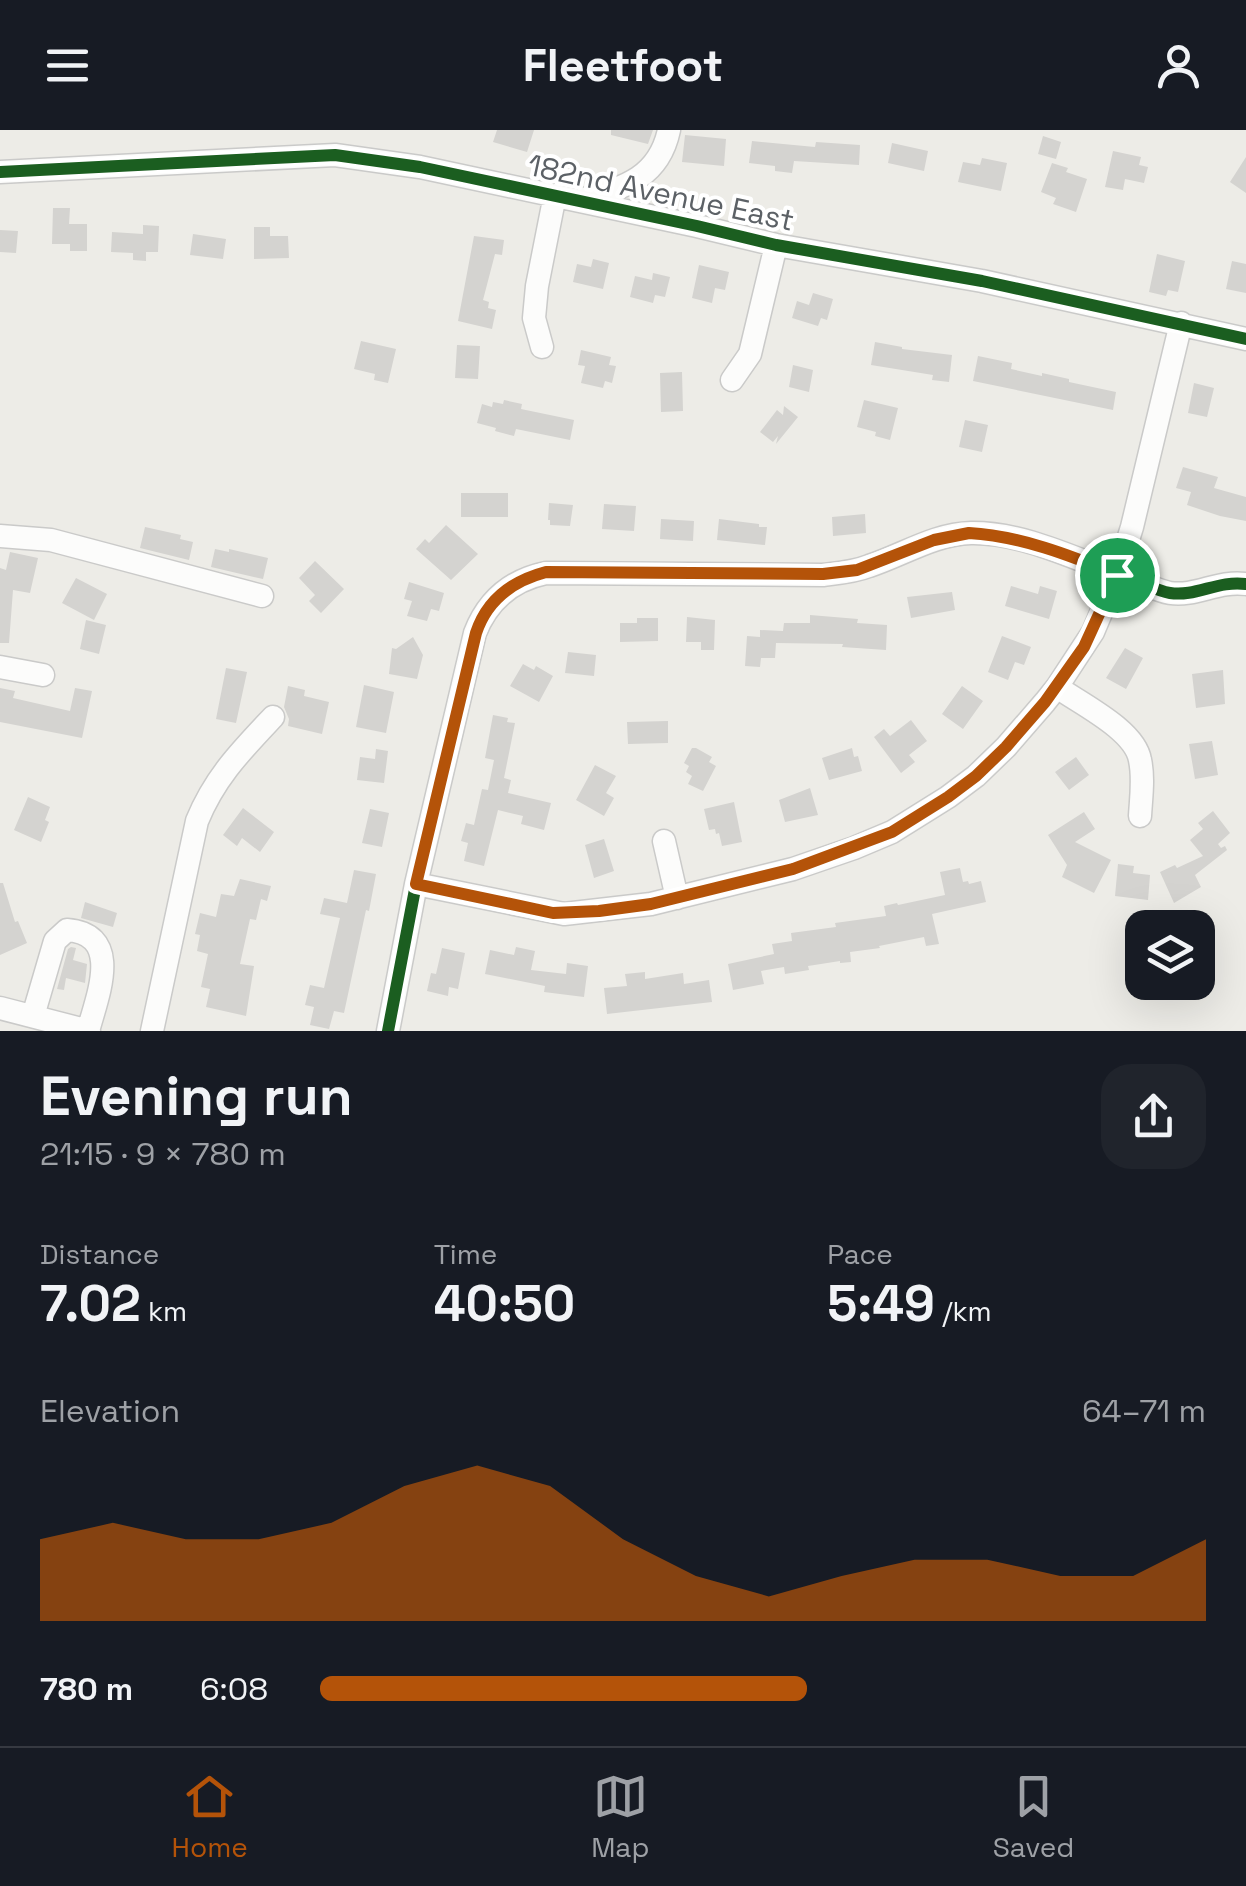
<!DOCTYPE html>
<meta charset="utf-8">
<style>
body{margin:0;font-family:"Space Grotesk",sans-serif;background:#20242c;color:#f1f3f6;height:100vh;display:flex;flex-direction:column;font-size:38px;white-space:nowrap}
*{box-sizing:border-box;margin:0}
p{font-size:32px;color:#9ea1a6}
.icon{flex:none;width:55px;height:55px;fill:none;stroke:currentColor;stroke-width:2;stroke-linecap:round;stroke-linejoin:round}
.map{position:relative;height:901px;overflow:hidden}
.drawer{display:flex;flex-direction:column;background:#171b24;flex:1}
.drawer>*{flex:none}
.fabs{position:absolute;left:1125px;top:780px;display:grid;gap:20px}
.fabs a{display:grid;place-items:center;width:90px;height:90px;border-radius:20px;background:#171b24;box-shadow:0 10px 40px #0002;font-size:50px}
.pin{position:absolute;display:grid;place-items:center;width:85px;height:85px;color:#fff;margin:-42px;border:5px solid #fff;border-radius:50%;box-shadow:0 2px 10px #0007}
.round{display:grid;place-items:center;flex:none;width:105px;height:105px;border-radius:30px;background:#20242c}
.headline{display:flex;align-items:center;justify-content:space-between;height:170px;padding:0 40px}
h1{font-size:55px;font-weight:700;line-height:75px}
.metrics{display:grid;grid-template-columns:repeat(3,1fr);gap:15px;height:170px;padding:10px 40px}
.metrics div{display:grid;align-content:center}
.metrics b{font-size:50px;font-weight:700}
.metrics small{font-size:28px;font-weight:400}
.metrics p{font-size:28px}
.chart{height:280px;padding:20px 40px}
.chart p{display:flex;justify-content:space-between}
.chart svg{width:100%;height:180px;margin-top:10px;fill:#b45309;opacity:.7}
ul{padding:0 40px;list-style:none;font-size:32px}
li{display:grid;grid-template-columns:160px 120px 1fr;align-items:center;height:75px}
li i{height:25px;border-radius:12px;background:#b45309}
header{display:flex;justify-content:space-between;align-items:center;height:130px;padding:0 40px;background:#171b24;font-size:45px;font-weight:700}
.menu{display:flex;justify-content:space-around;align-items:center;height:140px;border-top:2px solid #363941;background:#171b24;font-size:28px;color:#9ea1a6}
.menu a{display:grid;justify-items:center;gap:5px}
.menu .current{color:#b45309}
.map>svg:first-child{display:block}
</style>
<header><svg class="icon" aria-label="menu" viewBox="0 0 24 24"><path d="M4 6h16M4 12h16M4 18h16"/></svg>Fleetfoot<svg class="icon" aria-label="person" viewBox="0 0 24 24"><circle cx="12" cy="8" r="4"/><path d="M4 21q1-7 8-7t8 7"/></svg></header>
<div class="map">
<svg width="1246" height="901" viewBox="0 0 1246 901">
<rect width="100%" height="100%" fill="#edece7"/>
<!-- building -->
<path fill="#d4d3d0" d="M497,0H534L527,22L493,12Z
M611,0H653L648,14L611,5Z
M685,5L726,9L724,36L682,32Z
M1043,6L1061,12L1056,29L1038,24Z
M752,11L815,17L816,12L860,15L859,35L794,31L792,43L775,41V36L749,33Z
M892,13L928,21L924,41L888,33Z
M1113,21L1141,27L1139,35L1148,37L1144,53L1125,49L1123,60L1105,57Z
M1246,27V63L1230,52Z
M982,28L1007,33L1001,61L958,52L963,32L980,35Z
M1052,33L1068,38L1066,42L1087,49L1076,82L1053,74L1056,68L1041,62Z
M53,78H70L69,94H87V121H70V114H52Z
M143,95L159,96L158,122H146V131L133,130V123L111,122L112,102L143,104Z
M254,97H270V106H288L289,128L254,129Z
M0,100L18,101L16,123L0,122Z
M193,104L226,109L223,129L190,125Z
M474,106L504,110L502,125L495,124L483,170L489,172L488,178L496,180L492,199L458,191Z
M1157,124L1185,131L1178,162L1168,160L1166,166L1149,162Z
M593,129L609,133L603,159L573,152L577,134L591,137Z
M1232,131L1246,134V163L1226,159Z
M699,135L729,142L725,160L715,158L712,173L692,168Z
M653,143L670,147L665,167L655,165L653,173L630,167L635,146L652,150Z
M813,163L833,169L827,190L821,188L818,196L792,188L797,171L809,175Z
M361,211L396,219L388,253L374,250L375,244L354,239Z
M875,212L902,217V219L952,225L949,252L932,250L933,245L871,235Z
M457,215L480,216L478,249L455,248Z
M581,220L611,227L609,235L616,236L612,253L605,251L603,258L581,253L585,236L578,235Z
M978,226L1012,233L1011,239L1042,246V243L1069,249V252L1116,262L1113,280L973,251Z
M793,235L813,240L809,262L789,257Z
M682,242L683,281L661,282L660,243Z
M1194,253L1214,258L1207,287L1188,283Z
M504,270L522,274L521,279L574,290L570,310L516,299L514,306L495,301L496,298L477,293L482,274L492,277L493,272L503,274Z
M864,270L898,278L890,310L875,306L876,302L857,297Z
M784,276L798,287L776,314L778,306L773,312L760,302L777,280L783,285Z
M965,290L988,295L982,322L959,317Z
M1183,337L1218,347L1214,358L1246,367V391L1220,386L1187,375L1191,362L1176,358Z
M461,363H508V387H461Z
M549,373L573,375L570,396L550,395V390H548Z
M604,374L636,376L634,401L602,399Z
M865,384L866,403L833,406L832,387Z
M661,389L694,391L693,411L660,409Z
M719,389L759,394V397H767L765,415L717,410Z
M446,395L478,424L451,450L416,419L425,409L429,413Z
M145,397L181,405L180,409L193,412L189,430L140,418Z
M215,419L229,422V419L268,428L263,449L211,437Z
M10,422L38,428L30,463L13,460L9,513H0V438L6,440Z
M315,431L344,459L321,483L309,471L315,465L299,448Z
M76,448L107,464L94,490L62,473Z
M409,452L444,463L439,481L431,479L427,491L407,486L412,471L404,469Z
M1011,456L1038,464L1040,456L1057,461L1049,489L1005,476Z
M952,462L955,480L911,488L907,467Z
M810,485L858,489L857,493L887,495L886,520L842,517L843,514L776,513L775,528H761L760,537L745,536L747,506L760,507V500L783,501L784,493H810Z
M687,487L715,490L714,520H701V512H686Z
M637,488H658V511L620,512V493H637Z
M86,490L106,495L99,524L80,519Z
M1002,506L1031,517L1024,535L1015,532L1008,550L988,542Z
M413,507L423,525L417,549L389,544L392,518L396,519Z
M1125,518L1143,528L1126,559L1106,548Z
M568,522L596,525L594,546L565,543Z
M523,534L534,540L536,536L553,546L539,572L510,556Z
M226,538L247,542L236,593L216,589Z
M1223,540L1225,574L1196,578L1192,544Z
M364,555L394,562L386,603L356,597Z
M288,556L305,560L304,566L329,572L322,604L288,596L289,589L284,577Z
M962,556L983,571L963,599L942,584Z
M0,558L15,561L13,568L70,581L75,558L92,561L82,608L0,592Z
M493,585L508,588L507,592L515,593L504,648L511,650L508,663L551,673L544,700L521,694L523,686L498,680L484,736L464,731L468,713L461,711L466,693L474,695L482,659L488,660L494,630L485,628Z
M911,590L927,611L909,625L915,632L901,643L874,607L884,599L890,606Z
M668,591V613L628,614L627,592Z
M1212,611L1218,645L1195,649L1189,614Z
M692,618H696L712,627L709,632L716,636L703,661L688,654L692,646L686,642L689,636L684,633Z
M852,618L854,627L858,626L862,641L829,650L822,628Z
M376,619L388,621L384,653L357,650L360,627L375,629Z
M1076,627L1089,645L1069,660L1055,642Z
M595,635L616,646L606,663L614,668L604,686L576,670Z
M810,658L818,685L785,692L779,670Z
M28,667L50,677L45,690L49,692L41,712L14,700Z
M734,672L742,712L722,716L719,703L716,704L715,699L709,700L704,679Z
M243,678L274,702L260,722L242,708L237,716L223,705Z
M370,679L389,683L382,717L362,713Z
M1213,681L1230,703L1218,714L1221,718L1225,716L1227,720L1195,745L1201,757L1174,773L1160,742L1175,735L1177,738L1203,726L1190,710L1203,699L1198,693Z
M1084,682L1095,699L1075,712L1111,730L1094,763L1062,747L1067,735L1048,705Z
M604,709L614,741L594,748L585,715Z
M1118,734L1134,736L1133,743L1150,745L1148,770L1115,766Z
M960,738L963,752L968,751L969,754L981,751L986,772L932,784L939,814L926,816L924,807L879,816L880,818L850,822L851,832L840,833V831L808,836L809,840L785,844L784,837L761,841L764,854L733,860L728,834L774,824L772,814L792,811L791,803L836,797L835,793L886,786L884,776L897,773L898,775L945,765L940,742Z
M354,740L376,744L369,781L366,780L344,883L334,881L329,899L310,895L314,877L305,875L310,855L324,858L340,788L320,784L324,768L347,773Z
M240,749L271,756L267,771L261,769L256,790L250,789L240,834L254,836L246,886L206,877L210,859L201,857L208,824L197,821L200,805L195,804L200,783L216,787L221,764L234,766Z
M0,753H3L15,792L18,791L27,813L0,825Z
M85,772L117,783L113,797L81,788Z
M71,817L76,818L73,830L87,834L85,853L66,848L64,860L57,859L68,819Z
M516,817L535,821L531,840L566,844L567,833L588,836L584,867L544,862L545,856L485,844L490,820L514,825Z
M442,818L465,823L458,859L449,857L448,866L427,861L431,843L436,844Z
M645,842V849L683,843L684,854L709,850L712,872L607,884L604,858L627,856L625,844Z"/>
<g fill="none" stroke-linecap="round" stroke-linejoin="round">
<!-- minor casing -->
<g stroke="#cacac9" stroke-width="25">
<path id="minor" d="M0,42L335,25L420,37L697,96L776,115L982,151L1246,209
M584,69C626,57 659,47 669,0
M542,217L534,188L537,156L555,65
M732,250L750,224L776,115
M0,406L51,410L262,466
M0,537L43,545
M1057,557C1081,574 1135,600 1140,630C1144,648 1141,668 1140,686
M664,711L677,768
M416,754L564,784L651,774L793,739L854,718L892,702L948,667L976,646L1006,617L1045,572L1057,557L1093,502L1117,445L1132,397L1181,193
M0,878L89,901
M33,886L55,811L67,800C124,804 97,867 88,901
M152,901L197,691C215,647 241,621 273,587
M388,901L416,754L475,503C488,470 512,450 546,443L823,445C839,443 854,442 869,436C903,425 934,404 971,403C1026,402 1083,433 1134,450C1145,454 1158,461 1170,463C1196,467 1218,450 1246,454"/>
</g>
<!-- minor -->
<use href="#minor" stroke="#fcfcfb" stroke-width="22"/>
<!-- cycleway casing -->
<g stroke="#fff" stroke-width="19">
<path id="cycleway" d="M0,42L335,25L420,37L697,96L776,115L982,151L1246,209
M388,901L416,754L475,503C488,470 512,450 546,443L823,445C839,443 854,442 869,436C903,425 934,404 971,403C1026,402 1083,433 1134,450C1145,454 1158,461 1170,463C1196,467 1218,450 1246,454"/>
</g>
<!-- cycleway -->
<use href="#cycleway" stroke="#1b5e20" stroke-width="12"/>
</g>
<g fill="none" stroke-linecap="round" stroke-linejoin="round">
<!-- route casing -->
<g stroke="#fff" stroke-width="20">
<path id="route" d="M969,403C1020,406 1070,425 1117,445L1084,517L1045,572L1006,617L976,646L948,667L892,702L793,739L651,774L599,781L553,783L416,754L476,503C487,470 512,451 546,442L823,444L857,440L934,410Z"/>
</g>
<!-- route -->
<use href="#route" stroke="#b45309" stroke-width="12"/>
</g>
<g text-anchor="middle" stroke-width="8" stroke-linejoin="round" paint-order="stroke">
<!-- street labels -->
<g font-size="30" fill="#5c6166" stroke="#fff">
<text transform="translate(661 63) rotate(12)" y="10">182nd Avenue East</text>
</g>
</g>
</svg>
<div class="fabs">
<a><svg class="icon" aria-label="layers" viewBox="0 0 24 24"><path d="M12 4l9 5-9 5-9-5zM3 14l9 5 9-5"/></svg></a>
</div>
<div class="pin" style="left:1117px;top:445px;background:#1e9e55"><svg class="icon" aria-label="arrive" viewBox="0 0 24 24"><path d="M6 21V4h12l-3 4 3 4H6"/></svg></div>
</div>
<section class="drawer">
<div class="headline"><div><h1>Evening run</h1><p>21:15 · 9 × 780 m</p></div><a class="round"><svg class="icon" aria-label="share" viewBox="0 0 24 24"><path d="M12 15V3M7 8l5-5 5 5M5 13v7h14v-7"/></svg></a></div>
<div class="metrics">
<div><p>Distance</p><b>7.02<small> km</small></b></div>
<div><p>Time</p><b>40:50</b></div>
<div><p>Pace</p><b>5:49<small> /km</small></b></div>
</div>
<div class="chart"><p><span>Elevation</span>64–71 m</p>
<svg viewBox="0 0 160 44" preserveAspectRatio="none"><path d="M0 44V24L10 20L20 24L30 24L40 20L50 11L60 6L70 11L80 24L90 33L100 38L110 33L120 29L130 29L140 33L150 33L160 24V44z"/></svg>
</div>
<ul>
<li><b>780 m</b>6:08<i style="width:55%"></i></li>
</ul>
</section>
<nav class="menu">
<a class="current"><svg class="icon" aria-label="home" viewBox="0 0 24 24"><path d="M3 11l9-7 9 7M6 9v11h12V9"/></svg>Home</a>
<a><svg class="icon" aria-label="map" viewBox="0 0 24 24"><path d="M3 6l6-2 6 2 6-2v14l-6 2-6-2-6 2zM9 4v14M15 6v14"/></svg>Map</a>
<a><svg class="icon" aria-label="saved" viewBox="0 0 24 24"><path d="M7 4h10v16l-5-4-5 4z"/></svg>Saved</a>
</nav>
